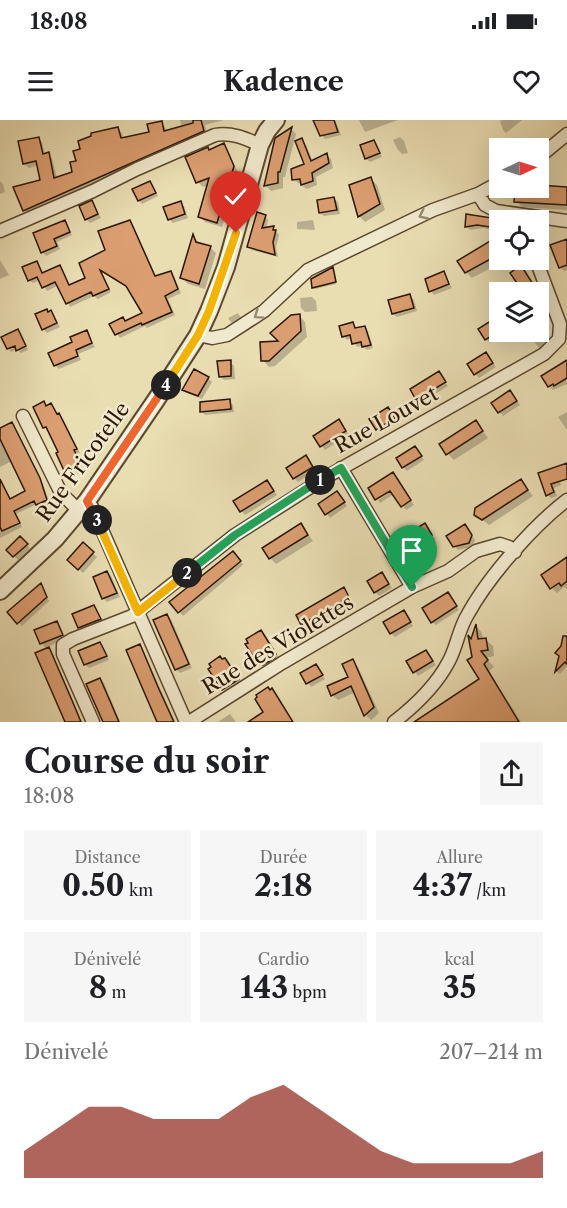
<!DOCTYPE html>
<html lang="fr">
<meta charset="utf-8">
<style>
body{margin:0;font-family:"Libre Caslon Text",serif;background:#f6f6f6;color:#202124;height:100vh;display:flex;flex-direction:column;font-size:22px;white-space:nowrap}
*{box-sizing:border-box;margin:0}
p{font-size:20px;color:#757577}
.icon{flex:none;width:33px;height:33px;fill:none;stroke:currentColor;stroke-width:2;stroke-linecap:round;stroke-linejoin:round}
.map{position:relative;height:602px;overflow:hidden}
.details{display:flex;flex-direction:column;background:#fff;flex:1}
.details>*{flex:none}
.needle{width:39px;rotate:86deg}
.tools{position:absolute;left:489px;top:18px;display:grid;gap:12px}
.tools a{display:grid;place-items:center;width:60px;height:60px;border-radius:0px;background:#fff;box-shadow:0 6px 24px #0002;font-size:30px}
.pin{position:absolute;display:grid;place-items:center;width:51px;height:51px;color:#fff;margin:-62px -26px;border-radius:50% 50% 50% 0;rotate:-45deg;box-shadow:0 0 6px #0007}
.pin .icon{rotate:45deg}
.km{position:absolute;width:30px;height:30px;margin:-15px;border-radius:50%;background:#222;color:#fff;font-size:16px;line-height:30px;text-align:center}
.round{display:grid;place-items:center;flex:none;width:63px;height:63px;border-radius:0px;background:#f6f6f6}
.summary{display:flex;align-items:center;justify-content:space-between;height:102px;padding:0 24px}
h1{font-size:33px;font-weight:700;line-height:45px}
.stats{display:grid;grid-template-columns:repeat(3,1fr);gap:9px;height:102px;padding:6px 24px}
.stats div{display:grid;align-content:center;border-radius:0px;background:#f6f6f6;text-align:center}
.stats b{font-size:30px;font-weight:700}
.stats small{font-size:16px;font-weight:400}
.stats p{font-size:16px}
.chart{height:168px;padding:12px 24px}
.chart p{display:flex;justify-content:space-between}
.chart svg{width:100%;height:108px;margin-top:6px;fill:#8f2418;opacity:.7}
.status{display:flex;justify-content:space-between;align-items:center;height:42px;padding:0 30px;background:#fff;direction:ltr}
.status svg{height:16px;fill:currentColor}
header{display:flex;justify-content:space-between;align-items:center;height:78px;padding:0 24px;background:#fff;font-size:27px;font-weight:700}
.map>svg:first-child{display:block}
</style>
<div class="status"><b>18:08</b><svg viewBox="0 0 49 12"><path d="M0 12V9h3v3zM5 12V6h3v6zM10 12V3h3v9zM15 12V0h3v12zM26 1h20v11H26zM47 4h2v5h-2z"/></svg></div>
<header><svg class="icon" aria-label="menu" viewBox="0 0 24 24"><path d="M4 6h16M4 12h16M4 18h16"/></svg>Kadence<svg class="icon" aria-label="heart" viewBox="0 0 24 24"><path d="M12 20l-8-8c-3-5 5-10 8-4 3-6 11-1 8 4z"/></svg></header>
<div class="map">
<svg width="567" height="602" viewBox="0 0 567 602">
<rect width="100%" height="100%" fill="#e9ddb2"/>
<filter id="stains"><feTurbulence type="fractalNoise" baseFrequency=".00333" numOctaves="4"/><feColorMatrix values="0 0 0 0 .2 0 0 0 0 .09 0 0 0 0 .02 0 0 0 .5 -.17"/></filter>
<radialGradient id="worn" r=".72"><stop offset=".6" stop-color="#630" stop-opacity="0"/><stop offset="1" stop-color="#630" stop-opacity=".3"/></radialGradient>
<!-- shadow -->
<path fill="#0003" d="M180,0H224L205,5L207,15L29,95L24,90L15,68L42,61L39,45L29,48L24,44L38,18L42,22L45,35L48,34L52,38L57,58L74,53L77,42L117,8L122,13L123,19L151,13L162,2L167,11L182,8Z
M315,0H335L341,15L325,19L321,15Z
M359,0H398L365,12Z
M502,0H522L506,13L503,10L500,1Z
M291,9L296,14L285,57H283V68L271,71L266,66L276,19Z
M400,17L404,21L408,33L402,34L398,30L393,20Z
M302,20L306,25L313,42L327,35L331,39L333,48L316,57L317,65L307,69L294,60L293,50L306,45Z
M373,22L382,37L370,42L366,39L362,26Z
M223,25L228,30L238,53L222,107L205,102L200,97L209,65L203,67L198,62L210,31Z
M371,59L377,65L385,90L365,102L359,96Z
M0,61L3,64L5,72L0,74Z
M150,63L158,76L142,84L139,80Z
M517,68H567V90L522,87L516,81Z
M334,79L338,82L340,94L324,96L320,93Z
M92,82L101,98L90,103L86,99Z
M180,83L184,86L188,98L173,103L170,100L165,88Z
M265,96L268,100L266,109L273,108L279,115L276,127L278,137L252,130L249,126Z
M468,96L491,100L495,103L494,110L482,108L470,110L467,107Z
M313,100L315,110L297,109V102Z
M64,101L72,115L57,122L60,129L46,136L42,132Z
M130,101L133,105L156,157L170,153L174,157L181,173L168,179L175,195L147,208L145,206L120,218L111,204L123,199L127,202L144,194L128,167L101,150L111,172L98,179L94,176L70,187L59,165L47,171L40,160L33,163L29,160L37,142L44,154L60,147L70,166L87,158Z
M194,117L200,124L210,127L216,133L205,169L188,164L182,158Z
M500,117V140H506L472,158L466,152Z
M567,126V150L564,151L560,147Z
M0,140L9,155L0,159Z
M334,151L336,164L315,169L313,168V160Z
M444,153L452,168L434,175L431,171Z
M410,176L414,180L417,191L397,197L393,194L390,181Z
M312,177L316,181L317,191L305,192L301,188L300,178Z
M51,192L60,207L47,213L43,209L49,193Z
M238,193L243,201L234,206L228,198Z
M299,195L305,202L307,217L275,246L269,247L263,240Z
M500,197V212H508L490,223L486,219Z
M353,204L357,209L365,207L368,211L373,228L367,230L363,226L357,227L352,218L347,220L344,216Z
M538,209L547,223L539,228L527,212H538Z
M18,211L28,230L21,233L17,229L11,232L8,228Z
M86,212L95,227L78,234L81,240L59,249L55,245Z
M490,238L496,247L479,258L469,245Z
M230,242L234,246L235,259L224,260L220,256Z
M567,242V264L553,270L549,266Z
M439,253L448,266L421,283L417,279Z
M208,258L212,262L202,279L187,273L184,270Z
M514,276L520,285L503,296L493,283Z
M229,281L233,285L234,292L205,295L201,291Z
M44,283L48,287L51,285L58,295L63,299L80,333L77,334L82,346L77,349L80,353L71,358L67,354L60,332L45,307Z
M567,292V310L558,297Z
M391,293L397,302L380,313L377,309Z
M476,302L488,318L454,340L448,334Z
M11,304L15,308L43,364L50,384L41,388L37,384L16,394L22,407L0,418V358L11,380L27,372L12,341L0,347V309Z
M342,305L349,315L325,330L315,316Z
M415,328L424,340L407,351L403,347Z
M309,341L315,351L298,362L294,358Z
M556,353L561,365L554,368L557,376L551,378L548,375L540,354Z
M397,358L414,385L406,390L394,374L380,383L378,380L397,368Z
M267,361L277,375L245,395L235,382Z
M521,361L533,376L489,405L475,394Z
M341,377L347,386L330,398L320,384Z
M301,405L313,421L276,444L270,438Z
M425,405L435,419L412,433L408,430Z
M469,410L475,420L472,427L458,430L454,426Z
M20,418L30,428L18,440L8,430Z
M83,424L97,437L83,453L69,440Z
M237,436L243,445L183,496L171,482Z
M567,438V469L564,467L557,473L552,468Z
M107,452L111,456L120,477L107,482L104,479L95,458Z
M382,454L392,468L379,476L375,472Z
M41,465L49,481L22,506L9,492Z
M343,469L354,483L308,510L302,504Z
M451,477L459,490L436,505L432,502Z
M94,486L103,502L83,511L79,507Z
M167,495L171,499L192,548L180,553L176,549Z
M407,496L413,506L395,517L391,513Z
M56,502L65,519L47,527L52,532L82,602H66L37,534L47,529L42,524L36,511Z
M477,507L482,513L483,520H486L493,526L494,536L486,538L494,547L489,551L521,602H424V597L481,559L473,537L472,521Z
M260,512L281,540L266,550L248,525Z
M567,522V546L560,554L557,551L560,536Z
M100,523L109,540L89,548L85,544Z
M140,526L143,530L175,602H159L128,531Z
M429,535L436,545L418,556L408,542Z
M225,540L244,565L229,575L223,569V541Z
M353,541L358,547L379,593L371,600L366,595L356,572L338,580L332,575L350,558Z
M316,546L325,559L311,567L302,554Z
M100,559L104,563L120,602H105L88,564Z
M272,570L292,599L288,602H272L270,600V572Z
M230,594L236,602H218Z"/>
<!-- building -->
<path fill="#db9e70" stroke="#2a1602" stroke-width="1.5" d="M193,0H201L204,11L23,91L13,67L40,60L36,41L23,44L18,21L39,17L43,34L49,32L54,58L72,52L70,42L76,41L73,31L80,29L78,21L91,16V13L118,7L121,18L126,17L149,12L147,4L162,1L164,11L193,3Z
M313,0H334L338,12L320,16Z
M292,7L280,52H278V63L264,66L275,18Z
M302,18L311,41L327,33L329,43L312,53L313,61L301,65L300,59L292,60L291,49L304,44L295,21Z
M374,20L380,33L365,39L360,25Z
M224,23L234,46L217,103L198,97L209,58L196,63L185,37L208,27L209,30Z
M371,57L380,84L358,97L349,65Z
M150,61L156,73L138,81L132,69Z
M538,65L567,67V85L514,82L515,68H538Z
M334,77L337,90L319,93L317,80Z
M92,80L98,94L85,100L79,86Z
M181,81L185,94L168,100L163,87Z
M257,92L266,95L262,108L274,106L273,110H276L273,122L275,135L247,127Z
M466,94L492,98L490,107L477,105L465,107Z
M65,100L70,112L54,119L57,126L41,133L33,113Z
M130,100L155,156L171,151L178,169L165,176L172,192L142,205L141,203L115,215L109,204L123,197L125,201L142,193L126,166L100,150L109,169L93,176L91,172L66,184L55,162L42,168L37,157L28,161L22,147L37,141L42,153L60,145L69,165L85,158L79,143L105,130L98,111Z
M193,114L196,122L211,126L199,164L180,158Z
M500,115V132L495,135L496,136L465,153L457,141Z
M567,119V145L559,148L550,125Z
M521,145L524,150L538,172H523L510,153Z
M333,147L336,162L312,168L311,159Z
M444,151L449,164L429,172L425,159Z
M410,174L414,188L392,194L388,180Z
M47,189L48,192L51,190L57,203L42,210L35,194Z
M300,194L301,211L269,241H261L260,222L278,221L270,213L291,195Z
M500,195V211L485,220L478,209Z
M353,202L355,208L365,206L371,225L362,227L361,222L352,224L350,215L342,217L339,206Z
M18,209L26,226L16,231L15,226L7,229L1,217Z
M87,210L92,223L76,230L78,236L54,246L48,233L72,222L70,217Z
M486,232L493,243L474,255L467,244Z
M231,240V256L219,257L217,241Z
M567,240V258L554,266L553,264L548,267L541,256Z
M194,249L209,257L198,276L182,270Z
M439,251L446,262L416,280L410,269Z
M510,270L517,281L498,293L491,283Z
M230,279L231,289L200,292V282Z
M44,281L46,286L51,283L57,294L59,293L77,329L74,330L80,342L75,345L77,349L66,355L56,333L58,332L46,307L43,308L33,287Z
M388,287L395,298L376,310L369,299Z
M339,299L346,311L320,327L313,316Z
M476,300L483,311L446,335L439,324Z
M12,302L40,358L47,380L36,385L34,381L14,391L20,403L2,411L0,407V359L10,379L25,371L0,319V308Z
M415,326L422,336L402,348L396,338Z
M306,335L313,347L293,359L286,348Z
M567,343V359L551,364L554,372L546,376L538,353Z
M393,352L411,380L401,387L390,371L375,380L368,368Z
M521,359L528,370L482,400L474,395L475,388Z
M267,360L274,371L240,392L233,381Z
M337,371L345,382L325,395L318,384Z
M301,403L308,415L269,439L262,428Z
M425,403L432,415L407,431L399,419Z
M465,404L472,415L469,423L453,427L446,416Z
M20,416L28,424L13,437L6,430Z
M83,422L94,432L78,450L67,440Z
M233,431L241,441L178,493L169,482Z
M567,437V461L561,466L559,463L550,469L541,455Z
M107,451L117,473L102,479L93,457Z
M382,452L389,464L374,473L367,461Z
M41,463L47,477L17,504L7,492Z
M344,467L349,477L301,505L296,495Z
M448,472L457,486L431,503L422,488Z
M94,485L101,499L78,508L72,494Z
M404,490L411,502L390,514L383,502Z
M167,494L189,544L175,550L153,500Z
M57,501L63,515L40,524L34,510Z
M476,504L478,519L486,518L488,530L481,531L488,540L484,544L519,602H414L479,559L467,540L472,537L468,515L471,519Z
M261,510L276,534L274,536L275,538L263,545L262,543L259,545L245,524L248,523L246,519Z
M563,516H567V544L565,542L555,552L559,536L555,533L561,526Z
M100,522L107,536L84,545L78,531Z
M140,524L158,567L174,602H157L126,530Z
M49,527L74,585L81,602H65L35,533Z
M426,530L433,541L413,553L406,541Z
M220,536L222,539L225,538L239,559L222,570L208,549L211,547L209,544Z
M353,539L374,587L364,596L351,566L331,576L327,566L348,557L342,544Z
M316,544L323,555L306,564L300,553Z
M100,558L110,581L119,602H103L86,564Z
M268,567L270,570L272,568L293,602H248L263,592L255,579L257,577L256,575Z"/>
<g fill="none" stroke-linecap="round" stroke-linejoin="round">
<!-- minor casing -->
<g stroke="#5a482e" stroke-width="15">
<path id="minor" d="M538,38L567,14
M478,74L485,85L496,91L567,101
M0,111L93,71L137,49L215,15C231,12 245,18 260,25
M198,215L212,218L227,215L264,191L308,150L433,90L478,74L500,62
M23,296L61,373L79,391
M341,348L412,467
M87,381L92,387L186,602
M93,602L63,534V525L73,519L132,496L235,415L328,356L544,234L559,219L560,204L536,140
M189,602L282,543L412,467L448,451L476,431L500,424L509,427L515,432
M394,602C416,585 436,566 449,541C457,526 459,508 468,494C489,456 533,406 567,380"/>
</g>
<!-- tertiary casing -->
<g stroke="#5a482e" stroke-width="20">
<path id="tertiary" d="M0,471L55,419L87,381L156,280L198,215L209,191L226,147L260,25L267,11L276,0"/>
</g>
<!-- minor -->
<use href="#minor" stroke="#f1e9cd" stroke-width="12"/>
<!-- tertiary -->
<use href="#tertiary" stroke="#f1e9cd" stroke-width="16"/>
</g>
<!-- one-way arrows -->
<defs><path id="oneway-chevron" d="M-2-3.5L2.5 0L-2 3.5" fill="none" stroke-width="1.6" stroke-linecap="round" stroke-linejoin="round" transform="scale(1.5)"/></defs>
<g stroke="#978a72">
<use href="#oneway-chevron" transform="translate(423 95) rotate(155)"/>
<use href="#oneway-chevron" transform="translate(258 195) rotate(145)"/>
</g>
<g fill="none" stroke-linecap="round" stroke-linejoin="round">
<!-- split-1 casing -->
<g stroke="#fff" stroke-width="12">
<path id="split-1" d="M320,360L341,348L412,467"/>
</g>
<!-- split-2 casing -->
<g stroke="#fff" stroke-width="12">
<path id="split-2" d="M187,453L235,415L320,360"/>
</g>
<!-- split-3 casing -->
<g stroke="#fff" stroke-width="12">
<path id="split-3" d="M97,400L138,492L187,453"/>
</g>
<!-- split-4 casing -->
<g stroke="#fff" stroke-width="12">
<path id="split-4" d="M97,400L87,381L166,265"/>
</g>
<!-- split-5 casing -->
<g stroke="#fff" stroke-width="12">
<path id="split-5" d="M166,265L198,215L209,191L236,113"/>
</g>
<!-- split-1 -->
<use href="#split-1" stroke="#22a559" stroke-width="8"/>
<!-- split-2 -->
<use href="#split-2" stroke="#22a559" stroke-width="8"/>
<!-- split-3 -->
<use href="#split-3" stroke="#f5b400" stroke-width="8"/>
<!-- split-4 -->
<use href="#split-4" stroke="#f0652b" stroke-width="8"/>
<!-- split-5 -->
<use href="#split-5" stroke="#f5b400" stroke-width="8"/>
</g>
<g text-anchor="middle" stroke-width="5" stroke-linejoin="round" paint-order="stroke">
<!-- street labels -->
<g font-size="21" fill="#2a1602" stroke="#f1e9cd">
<text transform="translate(386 300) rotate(-29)" y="7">Rue Louvet</text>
<text transform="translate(83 342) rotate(-54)" y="7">Rue Fricotelle</text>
<text transform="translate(278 525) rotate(-31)" y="7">Rue des Violettes</text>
</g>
</g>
<rect width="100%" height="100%" filter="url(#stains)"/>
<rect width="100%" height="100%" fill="url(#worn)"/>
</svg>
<div class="tools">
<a><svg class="needle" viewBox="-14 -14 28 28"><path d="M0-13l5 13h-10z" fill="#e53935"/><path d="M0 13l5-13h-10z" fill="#757577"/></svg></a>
<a><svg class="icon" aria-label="locate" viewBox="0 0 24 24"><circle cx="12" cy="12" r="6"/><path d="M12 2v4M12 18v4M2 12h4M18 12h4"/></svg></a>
<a><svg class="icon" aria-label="layers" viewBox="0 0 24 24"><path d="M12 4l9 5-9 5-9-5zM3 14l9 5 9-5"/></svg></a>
</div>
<div class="pin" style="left:412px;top:467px;background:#1e9e55"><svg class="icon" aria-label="arrive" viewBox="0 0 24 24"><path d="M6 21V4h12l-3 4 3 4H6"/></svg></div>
<div class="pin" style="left:236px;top:113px;background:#d93025"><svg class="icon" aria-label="check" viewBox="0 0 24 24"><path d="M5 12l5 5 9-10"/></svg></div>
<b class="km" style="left:320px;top:360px">1</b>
<b class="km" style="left:187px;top:453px">2</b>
<b class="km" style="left:97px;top:400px">3</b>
<b class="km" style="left:166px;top:265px">4</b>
</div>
<section class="details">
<div class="summary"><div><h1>Course du soir</h1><p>18:08</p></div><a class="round"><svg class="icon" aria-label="share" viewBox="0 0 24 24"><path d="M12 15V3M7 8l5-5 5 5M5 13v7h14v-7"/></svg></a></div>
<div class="stats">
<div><p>Distance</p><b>0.50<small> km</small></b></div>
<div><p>Durée</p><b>2:18</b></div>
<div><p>Allure</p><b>4:37<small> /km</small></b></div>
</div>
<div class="stats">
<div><p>Dénivelé</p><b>8<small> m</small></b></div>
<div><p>Cardio</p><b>143<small> bpm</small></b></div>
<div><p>kcal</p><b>35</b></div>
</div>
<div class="chart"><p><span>Dénivelé</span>207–214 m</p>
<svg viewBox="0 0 160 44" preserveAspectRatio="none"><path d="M0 44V33L10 24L20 15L30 15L40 20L50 20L60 20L70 11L80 6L90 15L100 24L110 33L120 38L130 38L140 38L150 38L160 33V44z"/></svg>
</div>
</section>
